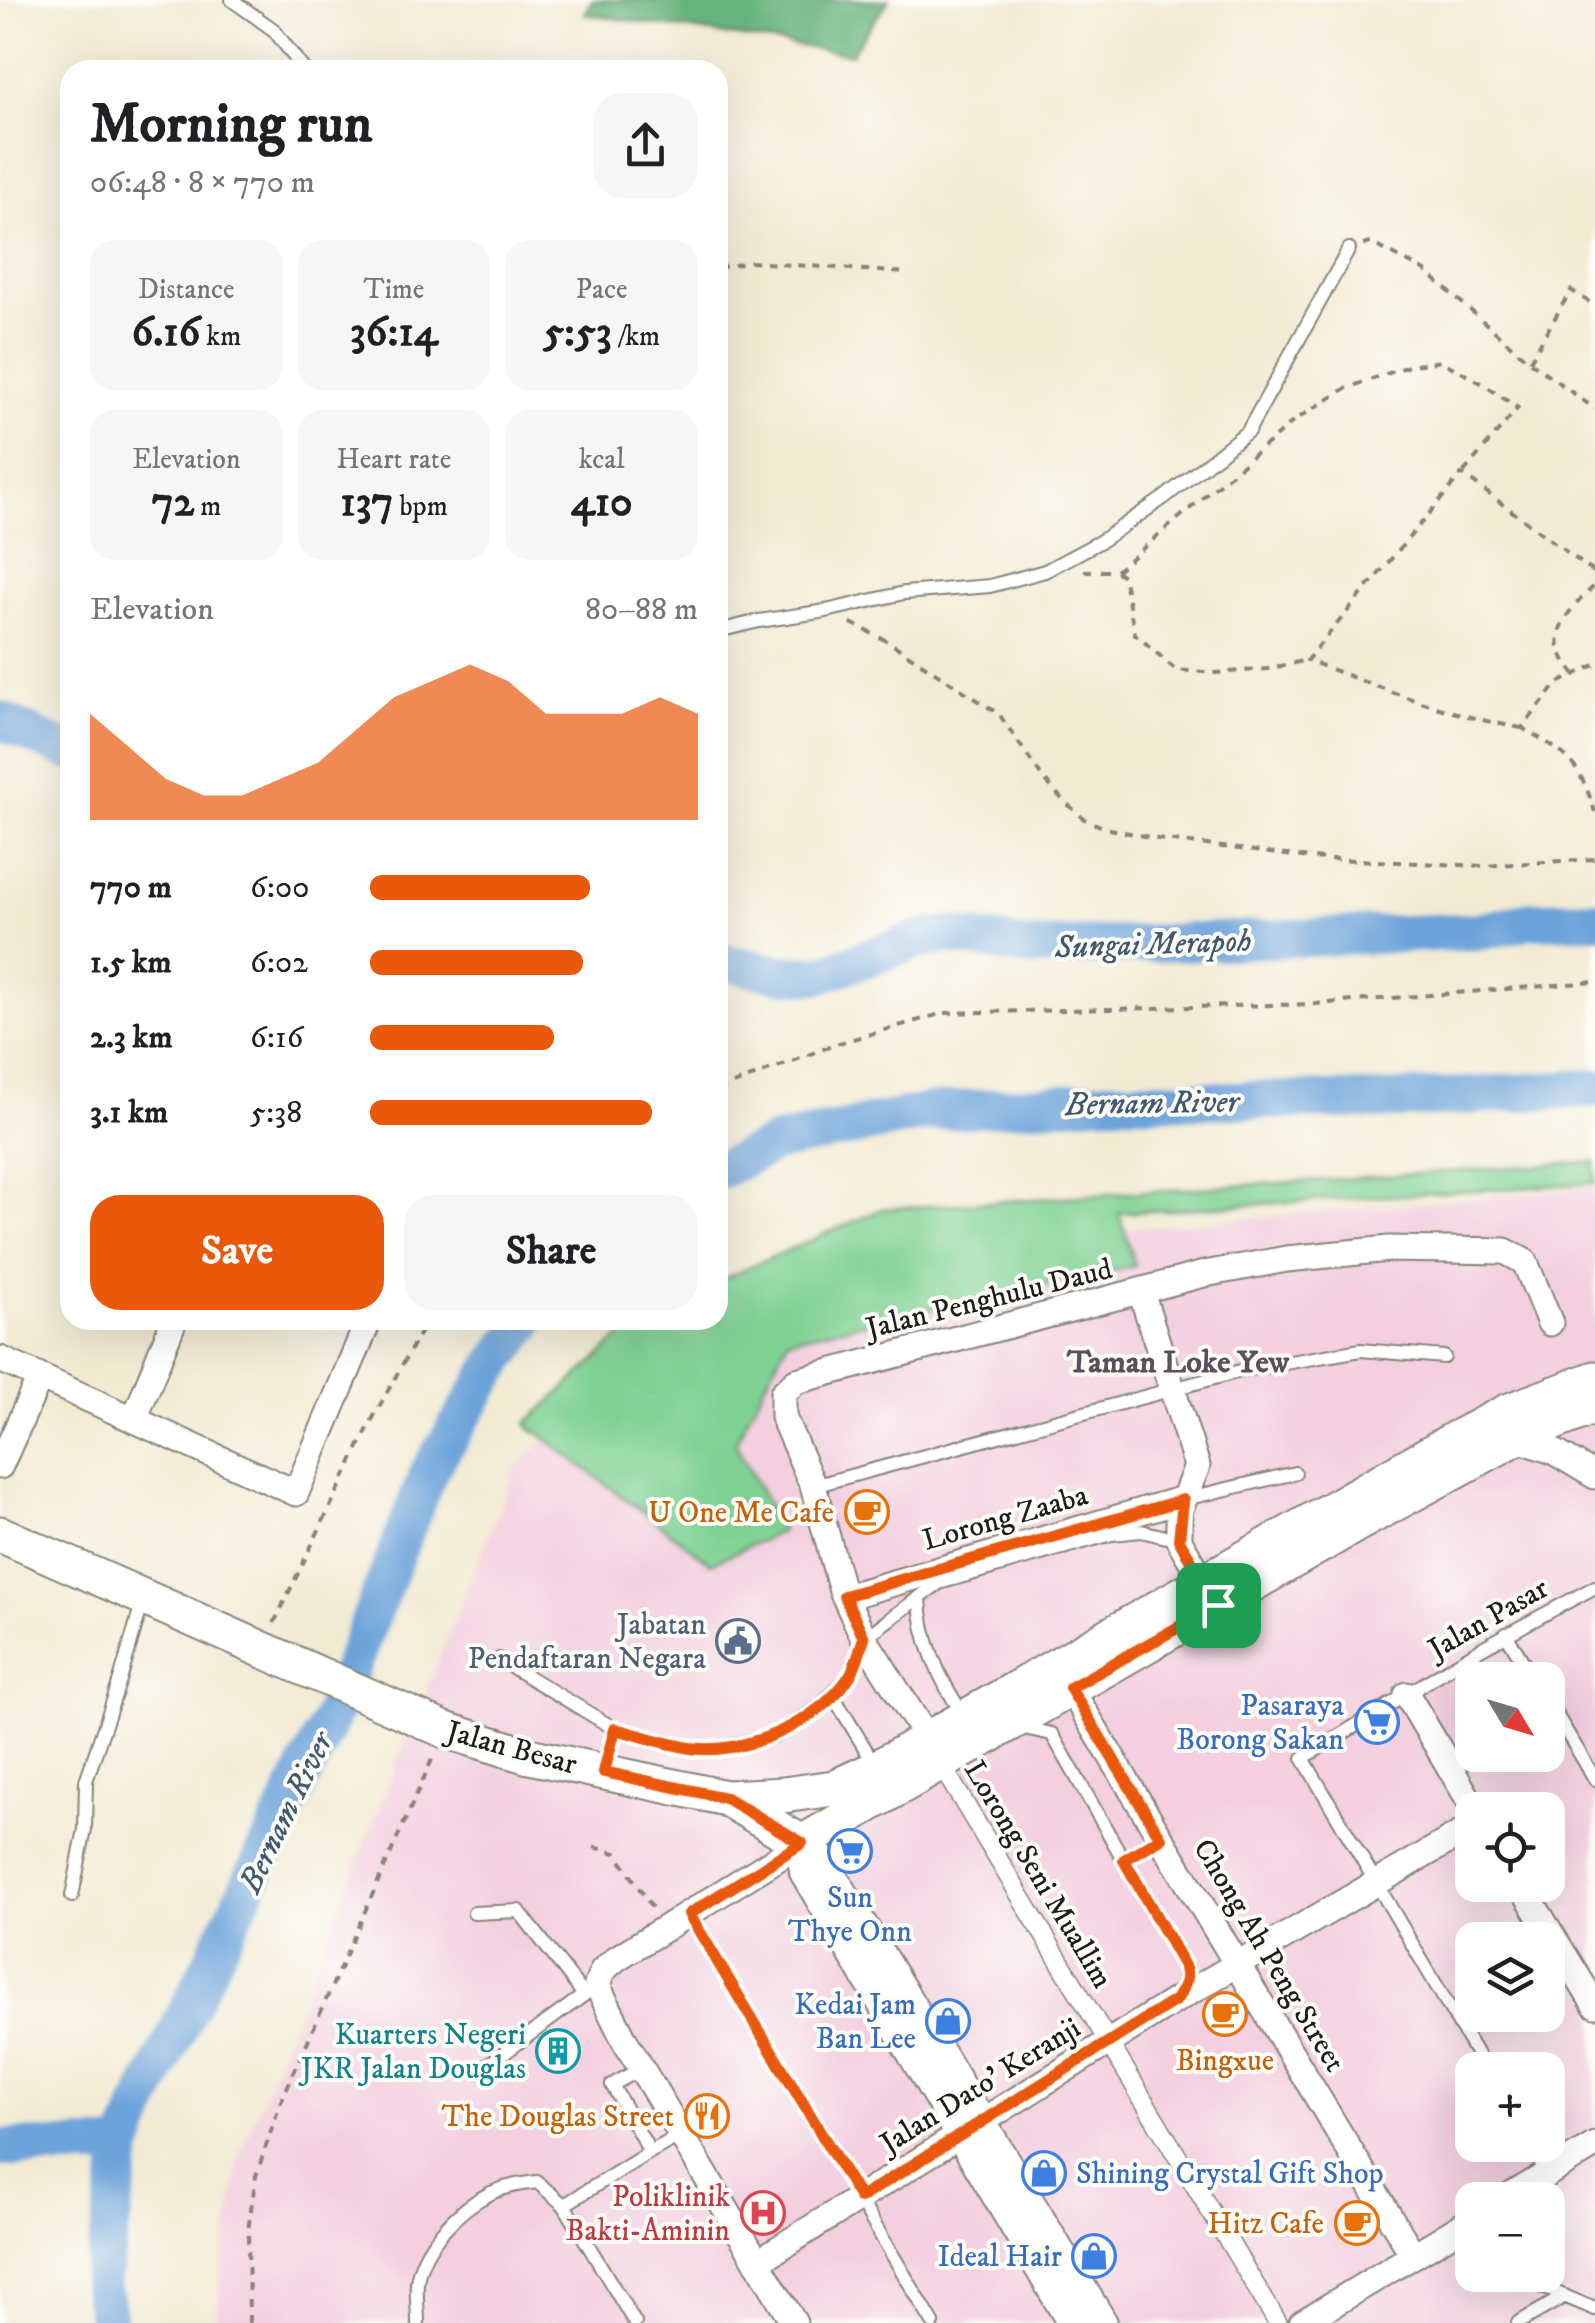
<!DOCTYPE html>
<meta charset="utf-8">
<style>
body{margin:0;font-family:"IM FELL DW Pica",serif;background:#f6f6f6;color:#202124;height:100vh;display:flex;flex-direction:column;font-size:38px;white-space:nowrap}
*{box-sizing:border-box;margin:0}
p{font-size:32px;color:#757577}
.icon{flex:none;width:55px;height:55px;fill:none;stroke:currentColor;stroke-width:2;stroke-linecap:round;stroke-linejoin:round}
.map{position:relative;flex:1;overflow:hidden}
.panel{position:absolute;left:60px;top:60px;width:668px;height:1270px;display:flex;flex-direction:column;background:#fff;border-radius:30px;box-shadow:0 10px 40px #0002}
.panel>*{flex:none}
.needle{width:65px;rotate:128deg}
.fabs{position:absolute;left:1455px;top:1662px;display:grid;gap:20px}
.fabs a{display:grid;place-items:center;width:110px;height:110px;border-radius:20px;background:#fff;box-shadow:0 10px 40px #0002;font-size:50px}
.pin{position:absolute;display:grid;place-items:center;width:85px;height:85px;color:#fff;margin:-42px;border-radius:20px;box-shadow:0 5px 15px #0006}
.round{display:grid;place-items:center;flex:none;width:105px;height:105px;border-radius:30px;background:#f6f6f6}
.head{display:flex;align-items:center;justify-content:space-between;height:170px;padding:0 30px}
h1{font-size:55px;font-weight:800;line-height:75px}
.figures{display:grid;grid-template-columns:repeat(3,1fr);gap:15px;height:170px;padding:10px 30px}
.figures div{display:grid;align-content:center;border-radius:25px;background:#f6f6f6;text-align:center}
.figures b{font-size:42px;font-weight:800}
.figures small{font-size:28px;font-weight:400}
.figures p{font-size:28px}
.chart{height:280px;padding:20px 30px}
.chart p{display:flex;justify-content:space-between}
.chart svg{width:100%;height:180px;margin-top:10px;fill:#ea580c;opacity:.7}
.primary-button{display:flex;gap:20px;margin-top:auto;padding:20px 30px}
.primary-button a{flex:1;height:115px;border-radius:30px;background:#ea580c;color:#fff;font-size:40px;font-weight:800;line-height:115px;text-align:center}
.primary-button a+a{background:#f6f6f6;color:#202124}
ul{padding:0 30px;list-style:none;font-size:32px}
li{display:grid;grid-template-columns:160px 120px 1fr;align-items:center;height:75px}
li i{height:25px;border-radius:12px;background:#ea580c}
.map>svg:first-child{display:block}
</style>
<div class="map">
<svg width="1595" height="2323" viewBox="0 0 1595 2323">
<rect width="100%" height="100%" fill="#fdfcf7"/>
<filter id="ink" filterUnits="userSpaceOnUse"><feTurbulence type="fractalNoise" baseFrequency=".01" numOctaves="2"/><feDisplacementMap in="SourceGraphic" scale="20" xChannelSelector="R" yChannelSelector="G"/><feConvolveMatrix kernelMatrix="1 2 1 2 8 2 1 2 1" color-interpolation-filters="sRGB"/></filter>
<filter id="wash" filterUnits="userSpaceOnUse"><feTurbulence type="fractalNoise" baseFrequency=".0048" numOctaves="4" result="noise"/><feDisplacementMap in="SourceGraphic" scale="40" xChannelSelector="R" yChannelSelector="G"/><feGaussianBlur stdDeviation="2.25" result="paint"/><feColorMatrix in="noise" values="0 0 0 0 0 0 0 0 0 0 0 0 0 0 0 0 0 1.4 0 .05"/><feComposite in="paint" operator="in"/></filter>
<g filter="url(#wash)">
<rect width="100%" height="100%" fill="#f2ead3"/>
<!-- built -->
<path fill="#f3cfe0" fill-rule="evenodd" d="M1595,1187V2323H215L239,2157L516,1467L674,1326L718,1320L918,1248ZM1472,1680H1548V1755H1472ZM1472,1810H1548V1885H1472ZM1472,1940H1548V2015H1472ZM1472,2070H1548V2145H1472ZM1472,2200H1548V2275H1472Z"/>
<!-- green -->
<path fill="#7ed193" stroke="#4d7658" stroke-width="2.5" d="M1595,1162V1183L1119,1213L1135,1266L788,1339L735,1443L782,1531L711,1563L526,1424L639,1320H718V1281L882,1209Z"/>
<!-- forest -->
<path fill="#66b37d" stroke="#41684c" stroke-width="2.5" d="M592,0H889L851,54L585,14Z"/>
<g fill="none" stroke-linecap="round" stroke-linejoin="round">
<!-- river -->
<path stroke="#6ca3da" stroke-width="38" d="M0,720L70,752
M718,961L782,974L818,975L916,941L947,935L1029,948L1484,931L1530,920L1595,919
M718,1171L776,1143L929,1112L1110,1099L1381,1101L1595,1088
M0,2148H124
M108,2323L101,2283L124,2148L141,2105L331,1718L429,1471L495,1364L528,1320"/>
</g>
</g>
<g filter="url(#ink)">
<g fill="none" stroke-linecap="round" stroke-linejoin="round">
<!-- service casing -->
<g stroke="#878378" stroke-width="16">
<path id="service" d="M232,0L274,30L304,70
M718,631L759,621L826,611L904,593L990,586L1045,571L1101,541L1165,497L1248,431L1349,249
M813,1486L1244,1370L1361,1350L1444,1357
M1185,1499L1295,1473
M920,1598C921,1639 940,1682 964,1715
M1506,1634L1534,1680
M499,1659L615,1729
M832,1694L875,1765
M1548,1701L1595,1779
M1019,1727L1052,1734L1184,1966L1187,1973L1180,1993
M605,1768L615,1729L689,1748L712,1749L776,1736L820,1706L850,1676L864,1638L939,1583L1112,1534L1141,1531L1179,1540
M1124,1860L1161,1838
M72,1896L85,1829L86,1781L121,1677L143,1600
M474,1913L519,1911L584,1995
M689,1913L933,2323
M642,2068L612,2085L650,2152L681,2135
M1486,2070L1303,1758L1482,1648L1595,1587
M478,2072L591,1990
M1530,2145L1547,2174
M1514,2275L1595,2309
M418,2323C418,2310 416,2296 417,2283C421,2247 459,2208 491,2193C506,2186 521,2184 537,2182L564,2205
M635,2323L564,2205L650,2152
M1518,2323L1565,2296"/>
</g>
<!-- pedestrian casing -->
<g stroke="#878378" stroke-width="21">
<path id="pedestrian" d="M940,1763L1278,2323"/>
</g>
<!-- minor casing -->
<g stroke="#878378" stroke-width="29">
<path id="minor" d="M1141,1292L1197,1466L1179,1512V1540L1212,1596
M0,1359L296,1493L367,1324
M134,1420L174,1320
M1515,1438L1553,1451L1595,1476
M0,1466L40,1377
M845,1597L1183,1499
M1070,1688L1413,2255
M1407,1695L1475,1810
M928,1740L864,1638L842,1591L813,1486L783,1417V1393L796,1381L1204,1274L1287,1259L1389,1249L1505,1251L1525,1262L1550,1323
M1521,1885L1595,2005
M1504,2200L1595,2145
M757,2262L1176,2000L1472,1827
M794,2323L625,2041L597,1985L603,1970L617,1958L802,1843
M1302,2323L1472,2220"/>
</g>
<!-- tertiary casing -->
<g stroke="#878378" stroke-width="34">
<path id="tertiary" d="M802,1843L823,1861L1102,2323
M802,1843L805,1872L1073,2323"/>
</g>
<!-- secondary casing -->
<g stroke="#878378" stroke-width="39">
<path id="secondary" d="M0,1534L445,1730L529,1756L726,1798L783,1795L834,1788L877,1768L1457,1438L1507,1412L1595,1379
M726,1798L802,1843
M802,1843L1360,1522L1515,1438L1595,1406"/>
</g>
<!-- path -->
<path stroke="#878378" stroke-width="4" stroke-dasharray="8 8" stroke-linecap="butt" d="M1363,245L1371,243L1424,270L1529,361L1595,409
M718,268L751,262L908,273
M1530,361L1571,290L1595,306
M1084,571H1116L1123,576L1135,634L1176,670L1216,673L1267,669L1307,660
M1116,571L1295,420L1345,389L1408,366L1441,361L1483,384L1518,408L1463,473
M851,623L889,642L999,714L1042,777L1062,799L1084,819L1105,828L1158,839L1311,858L1484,866L1595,859
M1595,665L1558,683L1522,728C1567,753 1579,762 1595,812
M1575,674C1541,636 1565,615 1595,585
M1522,728C1448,716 1376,686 1307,660L1462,474L1595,573
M718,1090L839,1043L944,1013L1315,1004L1595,982
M274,1623L374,1416L427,1320
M594,1847L616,1853L653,1909
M249,2323L248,2230L256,2176L280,2104L434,1755"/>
<!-- service -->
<use href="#service" stroke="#fff" stroke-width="12"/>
<!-- pedestrian -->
<use href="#pedestrian" stroke="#fff" stroke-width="18"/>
<!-- minor -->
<use href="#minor" stroke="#fff" stroke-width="25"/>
<!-- tertiary -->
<use href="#tertiary" stroke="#fff" stroke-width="30"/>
<!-- secondary -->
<use href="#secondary" stroke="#fff" stroke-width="35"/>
</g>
</g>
<g fill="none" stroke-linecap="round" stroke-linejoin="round" filter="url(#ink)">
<!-- route casing -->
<g stroke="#fff" stroke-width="20">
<path id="route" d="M1183,1500L1179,1540L1218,1605L1070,1688L1161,1838L1124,1860L1184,1966C1190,1979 1183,1989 1176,2000L860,2198L689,1914L802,1843L726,1798L604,1772L615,1729C639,1735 665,1744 690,1748C744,1756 822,1722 851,1674C857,1663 860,1649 864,1638L844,1596Z"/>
</g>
<!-- route -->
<use href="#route" stroke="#ea580c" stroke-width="12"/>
</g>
<!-- icons -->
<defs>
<g id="cafe-ring" transform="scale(2.25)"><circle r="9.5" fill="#fdfcf7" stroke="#e8710a" stroke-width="1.5"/><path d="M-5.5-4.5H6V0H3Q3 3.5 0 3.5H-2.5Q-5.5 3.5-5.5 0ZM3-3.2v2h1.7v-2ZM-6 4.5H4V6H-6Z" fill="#e8710a"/></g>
<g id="civic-ring" transform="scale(2.25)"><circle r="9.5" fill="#fdfcf7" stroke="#5c6f8a" stroke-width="1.5"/><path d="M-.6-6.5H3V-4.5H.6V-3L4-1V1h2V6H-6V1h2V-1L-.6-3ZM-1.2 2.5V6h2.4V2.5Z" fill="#5c6f8a"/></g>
<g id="supermarket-ring" transform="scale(2.25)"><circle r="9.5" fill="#fdfcf7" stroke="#3f7fe0" stroke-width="1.5"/><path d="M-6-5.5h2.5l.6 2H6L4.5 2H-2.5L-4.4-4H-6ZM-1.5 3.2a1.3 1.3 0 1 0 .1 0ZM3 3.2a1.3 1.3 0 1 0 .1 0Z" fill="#3f7fe0"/></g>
<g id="shop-ring" transform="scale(2.25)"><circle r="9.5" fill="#fdfcf7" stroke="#3f7fe0" stroke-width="1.5"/><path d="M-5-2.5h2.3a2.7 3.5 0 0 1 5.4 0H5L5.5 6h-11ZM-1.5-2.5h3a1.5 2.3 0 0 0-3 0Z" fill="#3f7fe0"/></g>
<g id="building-ring" transform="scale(2.25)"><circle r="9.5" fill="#fdfcf7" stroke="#0f9aa8" stroke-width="1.5"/><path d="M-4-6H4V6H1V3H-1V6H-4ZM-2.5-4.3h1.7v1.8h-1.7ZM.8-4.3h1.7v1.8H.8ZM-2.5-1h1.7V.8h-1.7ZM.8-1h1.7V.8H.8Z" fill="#0f9aa8"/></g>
<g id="restaurant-ring" transform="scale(2.25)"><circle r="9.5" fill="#fdfcf7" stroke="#e8710a" stroke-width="1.5"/><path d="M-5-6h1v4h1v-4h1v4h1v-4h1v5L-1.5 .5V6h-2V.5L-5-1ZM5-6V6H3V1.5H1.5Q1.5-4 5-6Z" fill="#e8710a"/></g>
<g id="hospital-ring" transform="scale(2.25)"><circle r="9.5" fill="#fdfcf7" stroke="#e0444e" stroke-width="1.5"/><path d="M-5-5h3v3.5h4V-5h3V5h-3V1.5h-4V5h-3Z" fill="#e0444e"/></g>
</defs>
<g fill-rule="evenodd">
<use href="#cafe-ring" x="867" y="1512"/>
<use href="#civic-ring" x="738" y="1641"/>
<use href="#supermarket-ring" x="1377" y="1722"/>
<use href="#supermarket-ring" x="850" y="1851"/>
<use href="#cafe-ring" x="1225" y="2014"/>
<use href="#shop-ring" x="948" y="2021"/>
<use href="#building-ring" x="558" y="2051"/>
<use href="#restaurant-ring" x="707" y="2116"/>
<use href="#shop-ring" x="1044" y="2173"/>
<use href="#hospital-ring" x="763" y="2213"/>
<use href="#cafe-ring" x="1357" y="2223"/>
<use href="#shop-ring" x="1094" y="2256"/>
</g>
<g text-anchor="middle" stroke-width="8" stroke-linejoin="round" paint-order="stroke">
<!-- street labels -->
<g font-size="30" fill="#1c1c1c" stroke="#fdfcf7">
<text transform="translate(989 1298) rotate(-14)" y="10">Jalan Penghulu Daud</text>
<text transform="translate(1005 1517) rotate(-16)" y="10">Lorong Zaaba</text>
<text transform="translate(1488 1618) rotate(-30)" y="10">Jalan Pasar</text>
<text transform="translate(512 1747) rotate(15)" y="10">Jalan Besar</text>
<text transform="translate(1039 1874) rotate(59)" y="10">Lorong Seni Muallim</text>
<text transform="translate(1270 1955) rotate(59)" y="10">Chong Ah Peng Street</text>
<text transform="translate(980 2085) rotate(-32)" y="10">Jalan Dato' Keranji</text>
</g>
<!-- food labels -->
<g font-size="30" fill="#c56008" stroke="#fdfcf7" text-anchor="end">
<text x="834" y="1522">U One Me Cafe</text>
<text x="1225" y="2070" text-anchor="middle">Bingxue</text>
<text x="674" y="2126">The Douglas Street</text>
<text x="1324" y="2233">Hitz Cafe</text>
</g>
<!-- service labels -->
<g font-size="30" fill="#4e5e75" stroke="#fdfcf7" text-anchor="end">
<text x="706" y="1634">Jabatan<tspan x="706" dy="34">Pendaftaran Negara</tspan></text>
</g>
<!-- shop labels -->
<g font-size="30" fill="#366cbe" stroke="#fdfcf7" text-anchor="end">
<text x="1344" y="1715">Pasaraya<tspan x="1344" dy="34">Borong Sakan</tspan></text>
<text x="850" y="1907" text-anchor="middle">Sun<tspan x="850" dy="34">Thye Onn</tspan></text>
<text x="916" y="2014">Kedai Jam<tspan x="916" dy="34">Ban Lee</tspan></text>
<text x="1076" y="2183" text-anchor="start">Shining Crystal Gift Shop</text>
<text x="1062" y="2266">Ideal Hair</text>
</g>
<!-- culture labels -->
<g font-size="30" fill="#0d838f" stroke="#fdfcf7" text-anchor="end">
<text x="526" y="2044">Kuarters Negeri<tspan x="526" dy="34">JKR Jalan Douglas</tspan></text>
</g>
<!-- health labels -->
<g font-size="30" fill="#be3a42" stroke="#fdfcf7" text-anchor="end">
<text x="730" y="2206">Poliklinik<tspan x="730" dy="34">Bakti-Aminin</tspan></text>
</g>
<!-- water labels -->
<g font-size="32" font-style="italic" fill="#405971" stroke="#fdfcf7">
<text transform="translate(1153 943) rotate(-2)" y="11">Sungai Merapoh</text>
<text transform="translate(1152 1102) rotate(-1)" y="11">Bernam River</text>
<text transform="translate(285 1812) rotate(-64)" y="11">Bernam River</text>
</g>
<!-- neighbourhood labels -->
<g font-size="32" font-weight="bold" fill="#5a4f5c" stroke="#fdfcf7">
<text x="1178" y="1372">Taman Loke Yew</text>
</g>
</g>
</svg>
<div class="fabs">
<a><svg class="needle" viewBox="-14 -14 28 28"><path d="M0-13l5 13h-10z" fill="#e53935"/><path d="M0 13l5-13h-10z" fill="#757577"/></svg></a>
<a><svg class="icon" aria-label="locate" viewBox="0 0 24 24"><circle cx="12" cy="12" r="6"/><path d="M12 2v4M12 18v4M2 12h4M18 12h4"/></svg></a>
<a><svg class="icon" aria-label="layers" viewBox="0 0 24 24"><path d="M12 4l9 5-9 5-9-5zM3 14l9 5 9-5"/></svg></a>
<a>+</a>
<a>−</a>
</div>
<div class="pin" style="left:1218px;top:1605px;background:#1e9e55"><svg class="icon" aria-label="arrive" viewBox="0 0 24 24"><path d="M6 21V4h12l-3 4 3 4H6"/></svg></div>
<section class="panel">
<div class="head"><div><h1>Morning run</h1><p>06:48 · 8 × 770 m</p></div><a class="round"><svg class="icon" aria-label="share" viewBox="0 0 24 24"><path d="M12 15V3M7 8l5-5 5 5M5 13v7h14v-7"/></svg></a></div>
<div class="figures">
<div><p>Distance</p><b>6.16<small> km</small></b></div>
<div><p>Time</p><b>36:14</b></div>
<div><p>Pace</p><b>5:53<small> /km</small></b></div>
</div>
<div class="figures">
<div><p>Elevation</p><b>72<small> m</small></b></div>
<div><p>Heart rate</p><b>137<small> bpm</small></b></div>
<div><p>kcal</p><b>410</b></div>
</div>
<div class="chart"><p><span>Elevation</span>80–88 m</p>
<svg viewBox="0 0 160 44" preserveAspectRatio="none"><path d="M0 44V18L10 26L20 34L30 38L40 38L50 34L60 30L70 22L80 14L90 10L100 6L110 10L120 18L130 18L140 18L150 14L160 18V44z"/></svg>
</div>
<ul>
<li><b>770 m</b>6:00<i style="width:67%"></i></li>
<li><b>1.5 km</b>6:02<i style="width:65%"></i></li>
<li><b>2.3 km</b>6:16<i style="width:56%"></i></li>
<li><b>3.1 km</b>5:38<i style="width:86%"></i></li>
</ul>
<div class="primary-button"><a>Save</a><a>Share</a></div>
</section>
</div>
